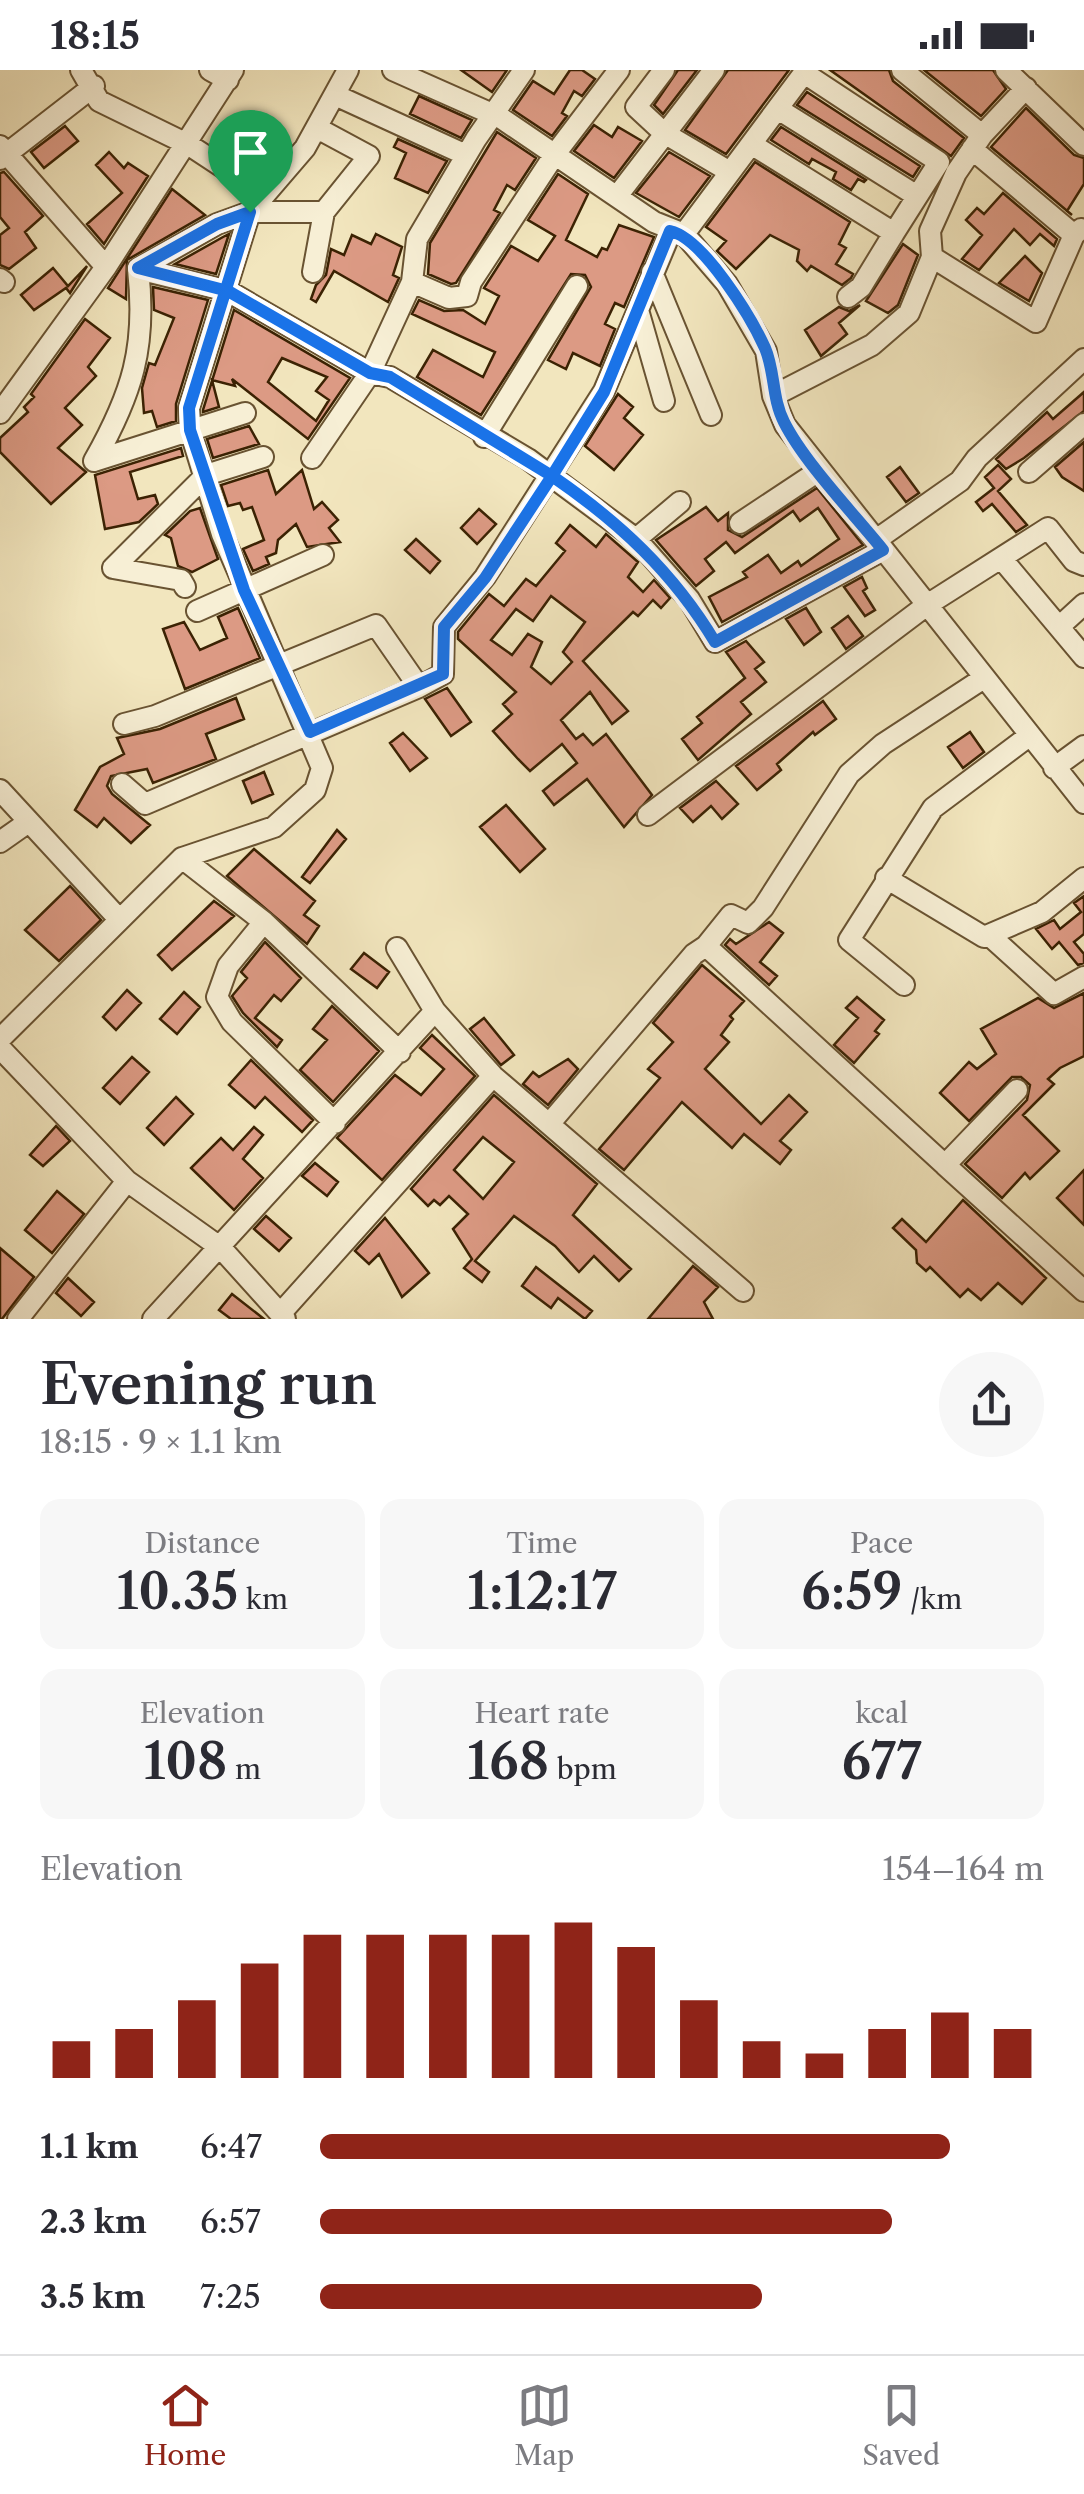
<!DOCTYPE html>
<meta charset="utf-8">
<style>
body{margin:0;font-family:"Libre Caslon Text",serif;background:#f7f7f7;color:#2b2b33;height:100vh;display:flex;flex-direction:column;font-size:38px;white-space:nowrap}
*{box-sizing:border-box;margin:0}
p{font-size:32px;color:#7c7c81}
.icon{flex:none;width:55px;height:55px;fill:none;stroke:currentColor;stroke-width:2;stroke-linecap:round;stroke-linejoin:round}
.map{position:relative;height:1249px;overflow:hidden}
.sheet{display:flex;flex-direction:column;background:#fff;flex:1}
.sheet>*{flex:none}
.pin{position:absolute;display:grid;place-items:center;width:85px;height:85px;color:#fff;margin:-102px -42px;border-radius:50% 50% 50% 0;rotate:-45deg;box-shadow:0 0 10px #0007}
.pin .icon{rotate:45deg}
.round{display:grid;place-items:center;flex:none;width:105px;height:105px;border-radius:52px;background:#f7f7f7}
.overview{display:flex;align-items:center;justify-content:space-between;height:170px;padding:0 40px}
h1{font-size:55px;font-weight:600;line-height:75px}
.figures{display:grid;grid-template-columns:repeat(3,1fr);gap:15px;height:170px;padding:10px 40px}
.figures div{display:grid;align-content:center;border-radius:20px;background:#f7f7f7;text-align:center}
.figures b{font-size:50px;font-weight:600}
.figures small{font-size:28px;font-weight:400}
.figures p{font-size:28px}
.chart{height:280px;padding:20px 40px}
.chart p{display:flex;justify-content:space-between}
.chart svg{width:100%;height:180px;margin-top:10px;stroke:#8f2418;stroke-width:6}
ul{padding:0 40px;list-style:none;font-size:32px}
li{display:grid;grid-template-columns:160px 120px 1fr;align-items:center;height:75px}
li i{height:25px;border-radius:12px;background:#8f2418}
.status{display:flex;justify-content:space-between;align-items:center;height:70px;padding:0 50px;background:#fff;direction:ltr}
.status svg{height:28px;fill:currentColor}
.menu{display:flex;justify-content:space-around;align-items:center;height:140px;border-top:2px solid #e1e1e2;background:#fff;font-size:28px;color:#7c7c81}
.menu a{display:grid;justify-items:center;gap:5px}
.menu .active{color:#8f2418}
.map>svg:first-child{display:block}
</style>
<div class="status"><b>18:15</b><svg viewBox="0 0 49 12"><path d="M0 12V9h3v3zM5 12V6h3v6zM10 12V3h3v9zM15 12V0h3v12zM26 1h20v11H26zM47 4h2v5h-2z"/></svg></div>
<div class="map">
<svg width="1084" height="1249" viewBox="0 0 1084 1249">
<rect width="100%" height="100%" fill="#f2e6be"/>
<filter id="stains"><feTurbulence type="fractalNoise" baseFrequency=".002" numOctaves="4"/><feColorMatrix values="0 0 0 0 .2 0 0 0 0 .09 0 0 0 0 .02 0 0 0 .5 -.17"/></filter>
<radialGradient id="worn" r=".72"><stop offset=".6" stop-color="#630" stop-opacity="0"/><stop offset="1" stop-color="#630" stop-opacity=".3"/></radialGradient>
<!-- building -->
<path fill="#dc9a84" stroke="#3b2203" stroke-width="2.5" fill-rule="evenodd" d="M461,0H507L492,22Z
M570,0H582L595,9L582,26L574,21L562,43L567,46L552,66L513,40L533,11L554,24Z
M678,0H697L663,44L654,35Z
M728,0H789L726,84L685,60Z
M830,0H889L893,11L964,68L951,86Z
M924,0H993L1006,19L981,46Z
M807,22L920,96L913,107L797,35Z
M419,26L472,50L461,68L410,44Z
M1026,38L1074,85L1084,88V114L1067,141L1072,145L991,77Z
M594,55L612,67L618,57L642,71L614,108L574,81Z
M65,56L78,71L44,98L31,82Z
M781,57L866,110L864,112L858,109L851,120L833,109L836,102L812,89L809,94L771,70Z
M497,62L536,88L515,120L507,115L494,140L500,143L456,213L451,214L428,204L430,173Z
M398,69L447,91L428,123L395,108L406,83L394,77Z
M109,82L124,98L128,93L148,106L104,174L87,154L122,123L96,95Z
M669,82L710,106L679,147L636,123Z
M755,92L850,152L839,174L846,178L836,194L853,204L851,208L842,215L811,196L807,201L797,191L799,180L770,165L736,199L717,181L726,171L706,157Z
M4,102L43,146L25,162L36,178L9,199L0,195V165L9,158L0,147V103Z
M558,104L588,124L566,170L597,187L602,178L607,180L619,155L654,167L624,237L615,233L605,254L615,259L600,296L573,283L566,299L548,290L591,217L585,205L571,204L481,345L417,307L433,280L483,307L495,282L412,244L419,230L444,241L463,240L485,254L499,226L484,218L511,176L538,191L555,166L528,150Z
M172,119L205,145L127,190L126,229L108,218Z
M1003,123L1057,169L1054,176L1040,164L1030,175L1014,159L979,200L962,189L982,165L966,150L977,138L984,144Z
M229,164L216,204L175,194L223,167Z
M376,164L402,177L393,205L399,208L388,232L334,201L316,232L311,229L316,215L326,205L331,179L344,185L352,165L371,174Z
M903,174L918,185L898,235L888,243L866,231Z
M1025,186L1042,203L1029,231L999,213Z
M87,196L70,223L66,218L34,240L21,225L53,198L68,216Z
M153,217L208,230L176,334V351L157,357L152,341L144,343L142,318L149,293L155,295L174,248L154,240Z
M860,235L839,253L847,264L821,286L805,260L839,237L849,241Z
M234,240L350,308L308,369L232,309L235,316L212,310L219,337L203,342V340ZM282,288L327,307L316,321L329,330L316,351L268,312Z
M85,249L110,268L88,297L96,306L65,338L82,355L58,378L86,402L51,434L0,382V368L28,342L24,337L34,327L31,324Z
M1084,322V341L1024,388L1006,399L996,389L1047,342L1053,349Z
M618,324L633,337L624,348L643,365L614,400L585,376Z
M249,356L259,374L213,388L207,369Z
M1084,372V421L1062,407L1055,397Z
M181,378L183,386L130,402L138,429L155,425L158,434L139,452L105,459L95,405Z
M998,395L1011,409L998,421L1027,455L1016,462L992,434L983,441L976,432L994,418L985,407Z
M900,397L919,423L906,432L887,407Z
M268,400L276,424L302,400L314,439L322,432L338,450L329,458L340,472L307,477L296,454L278,470L276,483L266,487L269,494L253,501L243,479L264,470L252,437L243,440L240,433L228,436L221,415Z
M817,418L863,475L722,552L709,527L747,507L743,502L768,485L781,503L798,491L801,496L839,469L818,438L800,451L793,441L735,483L726,472L705,489L714,501L696,516L656,470L706,437L718,451L728,443V460L742,467Z
M200,438L218,489L192,502L178,496L171,468L165,465L190,441Z
M479,439L496,454L477,474L461,458Z
M570,455L596,477L606,464L638,492L628,507L643,522L654,510L670,528L661,538L653,530L638,546L633,542L583,591L628,641L612,654L590,622L561,650L576,669L583,664L593,675L606,664L652,725L624,757L587,709L554,735L543,721L577,693L562,674L530,701L518,689L493,661L512,644L503,634L516,622L458,569V562L489,524L504,536L526,509L536,516L565,481L556,473ZM551,526L585,552L563,582L572,592L551,614L531,597L542,572L528,564L512,585L491,570L516,539L533,551Z
M416,469L440,491L430,503L405,480Z
M862,507L867,518L863,521L875,540L865,546L844,517Z
M238,538L260,588L185,619L163,559L184,552L200,580L227,568L218,547Z
M806,538L821,562L804,575L786,549Z
M848,546L863,566L846,579L832,558Z
M746,571L764,592L755,599L766,612L741,632L751,644L698,690L682,669L702,653L697,647L745,608L726,582Z
M447,618L471,652L451,666L425,629Z
M236,628L244,649L206,664L216,689L153,713L147,699L111,706L107,716L112,724L150,755L131,773L104,748L97,757L75,740L100,697L124,684L117,668L160,659Z
M823,631L836,649L815,665L813,662L777,694L781,700L757,720L736,696Z
M970,662L984,682L963,698L948,677Z
M403,663L427,688L410,701L390,673Z
M264,702L273,724L252,733L243,711Z
M716,711L738,734L722,749L711,736L693,752L680,738Z
M506,735L545,779L520,802L480,757Z
M337,760L346,769L310,813L302,807Z
M254,779L315,831L304,845L319,856L307,874L227,806Z
M70,816L101,850L59,891L25,860Z
M1084,826V864L1074,872L1084,884V893L1078,895L1059,872L1052,879L1036,859L1054,850L1060,859L1081,842L1074,833Z
M214,831L234,846L172,900L158,885Z
M769,852L783,863L760,892L777,906L769,915L725,875L730,869L736,874Z
M265,872L301,908L281,931L274,925L255,948L282,970L277,977L243,943L232,926L247,908L241,902Z
M364,883L389,902L377,918L351,899Z
M702,895L744,931L730,946L733,949L721,965L729,972L705,999L761,1054L789,1025L807,1042L780,1071L791,1080L780,1094L744,1064L732,1078L682,1032L624,1100L599,1079L660,1008L648,999L673,972L653,953Z
M127,920L141,933L116,960L103,947Z
M184,922L200,937L177,964L160,949Z
M1084,923V986L1060,998L1048,1009L1054,1014L1023,1045L1059,1081L1030,1109L1025,1103L1002,1128L965,1094L1027,1030L1030,1015L1021,1007H1012L969,1051L940,1023L969,992L977,999L996,984L981,959L1038,928L1054,938Z
M857,927L884,950L875,961L879,964L854,993L834,975L858,948L846,938Z
M332,936L379,981L333,1032L300,1000L327,970L313,959Z
M484,948L514,985L501,995L470,959Z
M432,965L475,1006L382,1110L337,1068L395,1005L421,1025L444,999L420,978Z
M132,987L149,1002L120,1034L103,1018Z
M568,989L578,999L548,1035L523,1014L533,1002L539,1007Z
M251,990L313,1050L302,1062L265,1027L255,1038L229,1015Z
M494,1025L597,1114L573,1145L631,1199L619,1211L594,1186L579,1202L555,1176L514,1146L475,1191L489,1202L482,1212L464,1198L472,1189L453,1159L468,1144L449,1126L440,1135L434,1130L428,1136L411,1119ZM483,1067L514,1092L483,1129L454,1100Z
M176,1027L193,1044L164,1075L147,1058Z
M56,1056L70,1071L43,1096L30,1085Z
M254,1057L263,1065L243,1089L263,1108L234,1140L191,1098L221,1068L233,1080Z
M315,1093L338,1112L327,1126L302,1106Z
M1084,1100V1155L1057,1128Z
M57,1121L84,1144L52,1183L25,1160Z
M963,1130L1046,1208L1022,1234L998,1213L981,1230L968,1219L960,1227L930,1197L926,1201L917,1193L916,1180L893,1158L902,1149L926,1172Z
M266,1146L291,1168L279,1181L254,1159Z
M385,1148L429,1203L402,1227L379,1184L369,1194L355,1181Z
M0,1178L34,1207L2,1249H0Z
M693,1196L718,1217L704,1232L713,1249H648Z
M536,1197L592,1241L585,1249L558,1228L551,1238L522,1216Z
M68,1208L94,1232L81,1246L56,1223Z
M232,1224L264,1249H231L219,1240Z"/>
<g fill="none" stroke-linecap="round" stroke-linejoin="round">
<!-- minor casing -->
<g stroke="#695332" stroke-width="24">
<path id="minor" d="M81,0L99,31L189,75L262,123
M210,0L228,10
M393,0L501,48L654,152L684,164L727,214L766,281L773,326L785,355L1084,733
M664,0L636,37L664,63L730,102
M902,0L982,65
M1006,0L1084,75
M335,25L466,85
M778,39L917,126
M0,76L106,197
M972,79L1074,165L1081,159
M0,89L94,16
M618,125L714,0
M684,164L804,3L939,92L894,163L751,74
M932,187L1036,252L1074,165
M138,199L228,221L370,303L390,307L528,389L636,469L680,432
M313,202L324,142L369,86L317,58
M652,202L711,345
M0,209L4,212
M412,212L449,228L467,226L471,212L555,84L619,0
M848,227L861,217L894,163
M638,240L664,331
M773,326L872,275L909,243L932,187L930,161L956,103L982,65L1026,18
M0,343L106,197L233,0
M484,367L577,216
M312,388L370,303L412,212L417,169L476,69L524,0
M94,391C132,324 147,277 138,199L217,154L250,142H324
M94,391L245,343
M1029,402L1084,354
M740,453L820,400
M636,469L689,529L715,572L883,480
M876,470L960,411L977,388L1084,289
M1001,488L1084,587
M113,498L206,405L263,387
M113,498L181,510L185,517
M197,541L323,485
M1060,556L1084,534
M419,617L443,604L444,557L485,507L604,321L671,161
M1054,698L1084,676
M122,714L145,734L419,617L376,555L155,646L124,654
M0,720L118,848
M648,745L927,535L1048,458L1074,491L1084,495
M0,772L27,753
M182,788L264,852L400,982
M886,808L984,867L1042,842L1084,808
M264,852L228,896L217,927L232,952L335,1053
M989,865L1054,924L1084,907
M706,876L731,845L748,853L763,838L849,704L883,674L984,608
M397,878L435,941L493,1006L743,1221
M904,915L849,870L933,738L1029,666
M0,969L182,788L274,757L315,720L322,698L222,464L190,360L189,338L250,142L305,78L348,0
M0,978L127,1111L221,1178L285,1249
M1017,1020L945,1095L1084,1221
M550,1053L694,884L706,876L945,1095
M280,1244L493,1006
M18,1249L127,1111
M153,1249L435,941"/>
</g>
<!-- minor -->
<use href="#minor" stroke="#f7efd5" stroke-width="20"/>
</g>
<g fill="none" stroke-linecap="round" stroke-linejoin="round">
<!-- route casing -->
<g stroke="#fff" stroke-width="20">
<path id="route" d="M250,142L189,338L190,360L244,520L310,662L443,604L444,557L485,508L552,406C619,452 673,502 715,572L883,480C854,444 804,392 784,352C772,329 775,301 765,278C751,247 703,168 670,161L604,322L552,406L390,307L370,303L228,221L138,198L217,154L250,142"/>
</g>
<!-- route -->
<use href="#route" stroke="#1a73e8" stroke-width="12"/>
</g>
<rect width="100%" height="100%" filter="url(#stains)"/>
<rect width="100%" height="100%" fill="url(#worn)"/>
</svg>
<div class="pin" style="left:250px;top:142px;background:#1e9e55"><svg class="icon" aria-label="arrive" viewBox="0 0 24 24"><path d="M6 21V4h12l-3 4 3 4H6"/></svg></div>
</div>
<section class="sheet">
<div class="overview"><div><h1>Evening run</h1><p>18:15 · 9 × 1.1 km</p></div><a class="round"><svg class="icon" aria-label="share" viewBox="0 0 24 24"><path d="M12 15V3M7 8l5-5 5 5M5 13v7h14v-7"/></svg></a></div>
<div class="figures">
<div><p>Distance</p><b>10.35<small> km</small></b></div>
<div><p>Time</p><b>1:12:17</b></div>
<div><p>Pace</p><b>6:59<small> /km</small></b></div>
</div>
<div class="figures">
<div><p>Elevation</p><b>108<small> m</small></b></div>
<div><p>Heart rate</p><b>168<small> bpm</small></b></div>
<div><p>kcal</p><b>677</b></div>
</div>
<div class="chart"><p><span>Elevation</span>154–164 m</p>
<svg viewBox="0 0 160 44" preserveAspectRatio="none"><path d="M5 44V35M15 44V32M25 44V25M35 44V16M45 44V9M55 44V9M65 44V9M75 44V9M85 44V6M95 44V12M105 44V25M115 44V35M125 44V38M135 44V32M145 44V28M155 44V32"/></svg>
</div>
<ul>
<li><b>1.1 km</b>6:47<i style="width:87%"></i></li>
<li><b>2.3 km</b>6:57<i style="width:79%"></i></li>
<li><b>3.5 km</b>7:25<i style="width:61%"></i></li>
</ul>
</section>
<nav class="menu">
<a class="active"><svg class="icon" aria-label="home" viewBox="0 0 24 24"><path d="M3 11l9-7 9 7M6 9v11h12V9"/></svg>Home</a>
<a><svg class="icon" aria-label="map" viewBox="0 0 24 24"><path d="M3 6l6-2 6 2 6-2v14l-6 2-6-2-6 2zM9 4v14M15 6v14"/></svg>Map</a>
<a><svg class="icon" aria-label="saved" viewBox="0 0 24 24"><path d="M7 4h10v16l-5-4-5 4z"/></svg>Saved</a>
</nav>
